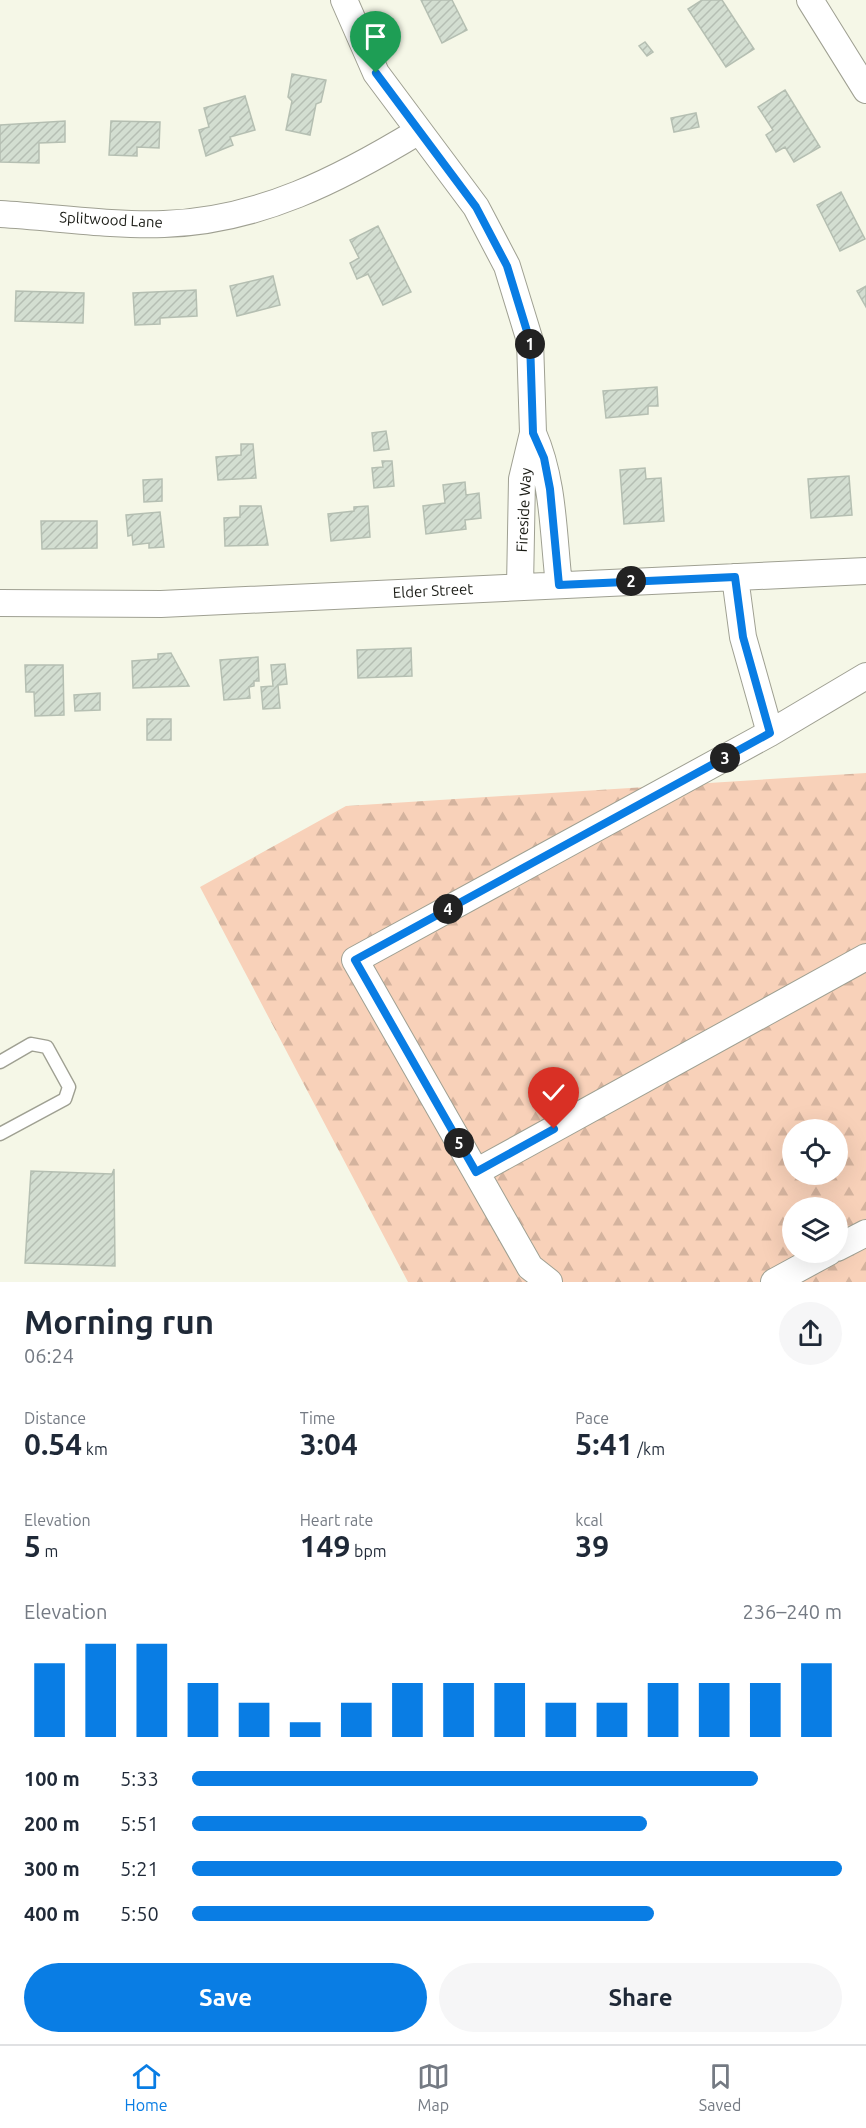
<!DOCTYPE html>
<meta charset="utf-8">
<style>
body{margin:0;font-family:Ubuntu,sans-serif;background:#f6f6f7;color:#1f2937;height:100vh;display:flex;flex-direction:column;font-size:22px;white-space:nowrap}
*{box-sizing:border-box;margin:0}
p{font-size:20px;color:#747a83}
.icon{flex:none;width:33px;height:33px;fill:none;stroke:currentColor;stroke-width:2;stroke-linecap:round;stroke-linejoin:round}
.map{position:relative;height:1282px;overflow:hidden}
.side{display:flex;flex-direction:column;background:#fff;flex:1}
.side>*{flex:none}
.controls{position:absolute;left:782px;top:1119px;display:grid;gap:12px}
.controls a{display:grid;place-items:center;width:66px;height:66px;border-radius:50%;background:#fff;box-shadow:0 6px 24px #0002;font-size:30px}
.pin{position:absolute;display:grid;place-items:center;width:51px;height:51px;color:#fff;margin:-62px -26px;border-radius:50% 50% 50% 0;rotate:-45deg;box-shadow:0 0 6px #0007}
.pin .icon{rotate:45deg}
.km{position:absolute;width:30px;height:30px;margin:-15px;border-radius:50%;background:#222;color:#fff;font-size:16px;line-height:30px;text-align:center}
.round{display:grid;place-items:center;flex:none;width:63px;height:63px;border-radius:32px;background:#f6f6f7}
.summary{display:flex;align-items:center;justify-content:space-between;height:102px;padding:0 24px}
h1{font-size:33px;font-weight:600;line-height:45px}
.metrics{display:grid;grid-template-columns:repeat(3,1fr);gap:9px;height:102px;padding:6px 24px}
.metrics div{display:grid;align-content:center}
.metrics b{font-size:30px;font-weight:600}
.metrics small{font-size:16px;font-weight:400}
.metrics p{font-size:16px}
.chart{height:168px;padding:12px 24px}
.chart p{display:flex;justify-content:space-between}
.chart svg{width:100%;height:108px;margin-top:6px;stroke:#097de4;stroke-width:6}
.primary-button{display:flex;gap:12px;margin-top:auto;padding:12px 24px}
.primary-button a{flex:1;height:69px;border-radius:36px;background:#097de4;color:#fff;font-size:24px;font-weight:600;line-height:69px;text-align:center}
.primary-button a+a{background:#f6f6f7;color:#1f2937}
ul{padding:0 24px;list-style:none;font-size:20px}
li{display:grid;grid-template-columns:96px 72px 1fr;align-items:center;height:45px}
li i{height:15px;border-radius:8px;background:#097de4}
.tabs{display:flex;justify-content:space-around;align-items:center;height:84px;border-top:2px solid #e0e1e3;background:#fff;font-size:16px;color:#747a83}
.tabs a{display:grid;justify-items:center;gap:3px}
.tabs .on{color:#097de4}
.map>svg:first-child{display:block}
</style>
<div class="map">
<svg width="866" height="1282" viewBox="0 0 866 1282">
<defs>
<pattern id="forest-firs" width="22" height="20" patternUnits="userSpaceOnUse" patternTransform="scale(1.5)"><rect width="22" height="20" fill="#f8d1b9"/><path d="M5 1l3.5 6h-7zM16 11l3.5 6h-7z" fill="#d4b39e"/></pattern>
<pattern id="building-hatch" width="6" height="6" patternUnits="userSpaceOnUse" patternTransform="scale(1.5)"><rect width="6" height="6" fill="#d3ded1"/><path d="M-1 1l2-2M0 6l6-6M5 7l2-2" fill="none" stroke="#b5beb3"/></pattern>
</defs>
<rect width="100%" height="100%" fill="#f5f7e7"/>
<!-- forest -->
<path fill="url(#forest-firs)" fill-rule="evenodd" d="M866,773V1282H408L200,887L346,806ZM792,1130H837V1174H792ZM792,1208H837V1252H792Z"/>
<!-- building -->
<path fill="url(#building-hatch)" stroke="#b5bfb2" stroke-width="1.5" d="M421,0H452L467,30L442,43Z
M702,0H722L754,49L726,67L688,9Z
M645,42L653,52L647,56L639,46Z
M292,74L326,80L321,102L316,104L310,135L286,130L292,101L288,97Z
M785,90L820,147L794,162L785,147L776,152L766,135L773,130L758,107Z
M245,96L255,130L230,137L233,145L206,156L199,130L209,127L204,108Z
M696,113L699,127L674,132L671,118Z
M65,121V142L39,143V163L0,162V125Z
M111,121L160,122L159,148L137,147V156L109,155Z
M841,192L865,239L840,251L817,205Z
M378,226L411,292L383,305L368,274L357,279L350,263L359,258L350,240Z
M273,276L280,305L237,316L230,286Z
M866,286V307L857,291Z
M196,290L197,316L160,318V324L135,325L133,293Z
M16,291L84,293L83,323L15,321Z
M657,387L658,406H648V414L606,418L603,391Z
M386,431L389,449L374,451L372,433Z
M241,444H253L256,478L218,480L216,457L241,455Z
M382,461H392L394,486L374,488L372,468L383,467Z
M645,468L646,479L661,478L664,521L624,524L620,470Z
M849,476L852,515L811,518L808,479Z
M162,479V501L144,502L143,480Z
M465,482L466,495L479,493L481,518L465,520L466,529L426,534L423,506L445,503L443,485Z
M240,506H261L268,545L225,546L224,518L240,517Z
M368,506L370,537L331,541L328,514L354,511V507Z
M160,512L164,547L149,548V543L133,545L132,535L128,536L126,515Z
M41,521H97V548L42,549Z
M411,648L412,676L358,678L357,650Z
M171,653L189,686L133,688L132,661L158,659V654Z
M258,657L259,681H254V686L249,687L250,698L224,700L220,660Z
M285,664L287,684L278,685L280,708L263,709L261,687L273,686L271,665Z
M25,665H63L64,715L35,716L34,692H26Z
M100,693V710L75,711L74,695Z
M147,719H171V740H147Z
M114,1169L115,1266L25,1263L31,1171L112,1174Z"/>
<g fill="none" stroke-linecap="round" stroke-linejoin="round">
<!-- service casing -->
<g stroke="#9fa092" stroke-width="15">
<path id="service" d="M0,1062L31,1044L47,1047L69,1087L65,1099L0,1134"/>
</g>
<!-- minor casing -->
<g stroke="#9fa092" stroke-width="28">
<path id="minor" d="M344,0L376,73L476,207L507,266L530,341L533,433L522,479L520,587
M810,0L866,90
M0,214C52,217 113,226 164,224C259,221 340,179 419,131
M533,433C554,481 553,533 559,585
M735,577L743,637L770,733
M0,603L161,604L866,571
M866,676L770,733L355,960L476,1172L866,957
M476,1172L530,1267L549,1282
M837,1248L866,1233
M774,1282L829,1252"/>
</g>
<!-- service -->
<use href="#service" stroke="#fff" stroke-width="12"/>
<!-- minor -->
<use href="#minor" stroke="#fff" stroke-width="26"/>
</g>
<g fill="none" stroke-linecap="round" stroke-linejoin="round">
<!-- route casing -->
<g stroke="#fff" stroke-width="12">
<path id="route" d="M376,73L476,207L507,266L530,341L533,433L544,458L550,489L559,585L735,577L743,637L770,733L355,960L476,1172L554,1129"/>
</g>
<!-- route -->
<use href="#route" stroke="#097de4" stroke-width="8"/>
</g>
<g text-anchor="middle" stroke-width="6" stroke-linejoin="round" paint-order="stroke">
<!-- street labels -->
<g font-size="15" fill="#1a1b15" stroke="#fff">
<text transform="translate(111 220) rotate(3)" y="5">Splitwood Lane</text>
<text transform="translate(524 510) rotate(-87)" y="5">Fireside Way</text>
<text transform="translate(433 591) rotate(-3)" y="5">Elder Street</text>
</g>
</g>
</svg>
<div class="controls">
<a><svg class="icon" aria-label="locate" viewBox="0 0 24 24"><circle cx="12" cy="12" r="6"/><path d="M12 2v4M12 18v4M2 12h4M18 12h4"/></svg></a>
<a><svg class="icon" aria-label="layers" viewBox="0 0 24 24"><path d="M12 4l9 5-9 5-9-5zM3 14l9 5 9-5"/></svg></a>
</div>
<div class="pin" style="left:376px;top:73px;background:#1e9e55"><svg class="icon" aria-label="arrive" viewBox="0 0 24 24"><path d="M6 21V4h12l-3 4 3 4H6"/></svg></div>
<div class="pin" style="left:554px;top:1129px;background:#d93025"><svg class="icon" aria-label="check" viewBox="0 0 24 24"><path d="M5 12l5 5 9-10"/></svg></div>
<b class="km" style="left:530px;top:344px">1</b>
<b class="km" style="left:631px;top:581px">2</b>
<b class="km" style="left:725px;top:758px">3</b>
<b class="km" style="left:448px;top:909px">4</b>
<b class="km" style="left:459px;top:1143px">5</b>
</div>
<section class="side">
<div class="summary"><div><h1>Morning run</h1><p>06:24</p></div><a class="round"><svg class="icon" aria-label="share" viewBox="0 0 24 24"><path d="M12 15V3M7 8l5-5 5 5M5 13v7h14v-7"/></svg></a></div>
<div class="metrics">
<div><p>Distance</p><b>0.54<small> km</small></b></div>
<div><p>Time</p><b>3:04</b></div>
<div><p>Pace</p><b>5:41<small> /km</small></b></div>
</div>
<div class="metrics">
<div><p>Elevation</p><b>5<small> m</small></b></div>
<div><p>Heart rate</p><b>149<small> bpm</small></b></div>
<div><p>kcal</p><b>39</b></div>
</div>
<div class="chart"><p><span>Elevation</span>236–240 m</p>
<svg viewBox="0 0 160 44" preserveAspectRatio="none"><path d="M5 44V14M15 44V6M25 44V6M35 44V22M45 44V30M55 44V38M65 44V30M75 44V22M85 44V22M95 44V22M105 44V30M115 44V30M125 44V22M135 44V22M145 44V22M155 44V14"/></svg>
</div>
<ul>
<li><b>100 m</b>5:33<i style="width:87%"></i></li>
<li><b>200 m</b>5:51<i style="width:70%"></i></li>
<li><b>300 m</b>5:21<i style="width:100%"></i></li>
<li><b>400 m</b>5:50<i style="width:71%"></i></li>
</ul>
<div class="primary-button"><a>Save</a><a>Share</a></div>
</section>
<nav class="tabs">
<a class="on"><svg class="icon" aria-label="home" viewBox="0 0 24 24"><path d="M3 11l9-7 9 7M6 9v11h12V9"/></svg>Home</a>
<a><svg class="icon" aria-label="map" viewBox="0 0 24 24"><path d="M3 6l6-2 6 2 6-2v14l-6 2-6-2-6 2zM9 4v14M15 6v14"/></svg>Map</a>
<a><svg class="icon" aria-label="saved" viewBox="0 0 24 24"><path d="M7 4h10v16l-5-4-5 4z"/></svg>Saved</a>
</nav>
